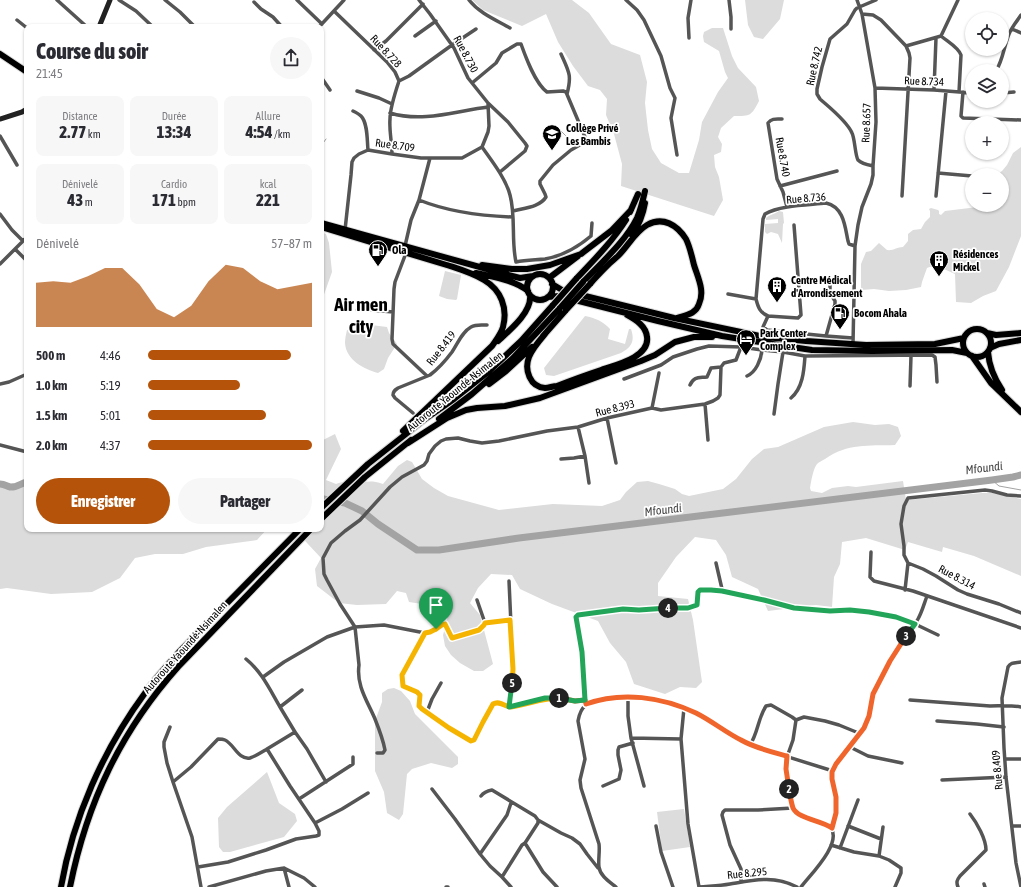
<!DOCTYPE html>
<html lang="fr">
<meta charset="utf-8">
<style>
body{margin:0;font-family:"Asap Condensed",sans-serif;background:#f7f7f7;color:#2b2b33;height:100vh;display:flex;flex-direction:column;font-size:15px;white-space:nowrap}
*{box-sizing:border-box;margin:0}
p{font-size:13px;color:#7c7c81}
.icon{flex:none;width:22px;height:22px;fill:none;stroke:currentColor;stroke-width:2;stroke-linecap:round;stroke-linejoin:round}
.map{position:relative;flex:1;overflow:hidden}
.drawer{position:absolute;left:24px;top:24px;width:300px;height:508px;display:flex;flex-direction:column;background:#fff;border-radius:8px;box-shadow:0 1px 3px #0004}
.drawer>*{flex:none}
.fabs{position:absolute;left:965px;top:12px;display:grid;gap:8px}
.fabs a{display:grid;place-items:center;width:44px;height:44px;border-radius:50%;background:#fff;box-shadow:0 1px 3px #0004;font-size:20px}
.pin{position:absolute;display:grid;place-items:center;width:34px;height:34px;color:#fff;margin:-41px -17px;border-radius:50% 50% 50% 0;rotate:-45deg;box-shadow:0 0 4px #0007}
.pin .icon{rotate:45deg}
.km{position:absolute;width:20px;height:20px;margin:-10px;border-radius:50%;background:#222;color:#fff;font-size:11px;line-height:20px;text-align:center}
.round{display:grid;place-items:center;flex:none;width:42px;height:42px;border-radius:21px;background:#f7f7f7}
.overview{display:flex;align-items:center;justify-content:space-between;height:68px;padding:0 12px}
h1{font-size:22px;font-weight:800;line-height:30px}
.metrics{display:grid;grid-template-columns:repeat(3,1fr);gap:6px;height:68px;padding:4px 12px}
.metrics div{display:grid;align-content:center;border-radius:8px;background:#f7f7f7;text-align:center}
.metrics b{font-size:17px;font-weight:800}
.metrics small{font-size:11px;font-weight:400}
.metrics p{font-size:11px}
.chart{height:112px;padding:8px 12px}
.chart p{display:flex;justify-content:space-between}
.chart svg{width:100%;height:72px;margin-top:4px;fill:#b45309;opacity:.7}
.cta{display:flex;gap:8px;margin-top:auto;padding:8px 12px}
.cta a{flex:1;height:46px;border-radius:24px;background:#b45309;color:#fff;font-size:16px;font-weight:800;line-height:46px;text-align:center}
.cta a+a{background:#f7f7f7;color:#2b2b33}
ul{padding:0 12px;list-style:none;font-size:13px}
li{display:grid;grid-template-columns:64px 48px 1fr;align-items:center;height:30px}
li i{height:10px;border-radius:5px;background:#b45309}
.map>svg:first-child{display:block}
</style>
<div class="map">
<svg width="1021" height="887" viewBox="0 0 1021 887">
<rect width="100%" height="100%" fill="#fff"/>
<!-- green -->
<path fill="#dcdcdc" d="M472,0H572L589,13L611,44L640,55L647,82L645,103L648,130L652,149L661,163L679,173H689L699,140L702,122L718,92L728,78L725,72L719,51L704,42L703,36L704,32L712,28H723L732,56L738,68L756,87L759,101C751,116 751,116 734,116L721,128L718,137L722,144L721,152L714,155L715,167L719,177L723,200L714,216L621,186L622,164L614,134L606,115L607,99L600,90L588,86L573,66L558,42L546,14L522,26L483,10Z
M745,0H784L780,19L763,39L754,37L748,25Z
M1021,147V236L1009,267L996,291L983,296L971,303L956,302L955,274L935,265L927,268L922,282L921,287L906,290L889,291L874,289L861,290V264L866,252L871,251L879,243L887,250C893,251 897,247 903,247L908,241V234L913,230L921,229L925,222L930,217V211L929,209L931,208L938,210L939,211V214L941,215L945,211L994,205H1002V175H996L1002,171L1007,165L1013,153Z
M779,211L783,212L784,223L783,224L782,243L778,234L771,232L767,234L765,232V224L778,223V219L766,220V218C769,215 775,214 779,211Z
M321,232L326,234L329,243L332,272L321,303Z
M445,271L461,275L457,299L456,300L447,299L439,296Z
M585,316C595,318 603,321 610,329L608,339L625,344L629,329H631C635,341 632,347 621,353L554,376L546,375L544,368Z
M371,325L387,327L389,333L397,344L388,358L384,369L378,373C364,369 346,360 345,343C345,339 346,334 347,330L353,329L369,334Z
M853,422L875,425L889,424L898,427L901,436L895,445C868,446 848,443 825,459C823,460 819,462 817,464C813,469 811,482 810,488L811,491L822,493L832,488L848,486L856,487L903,481L906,500L982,493H993L1021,499V576L974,556L943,547L942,552L908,542L905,550L866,538L842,542L840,564L834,577L832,607L816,605L768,611L758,589L732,577L726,555L716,540L695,537L676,557L658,583V596L688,599L693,620L702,682L696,688L680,687L665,694L634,684L626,662L610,643L598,621L552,604L520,589L512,575L491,574L478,588L470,603L480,615L493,664L483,671H474L460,663L451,655L445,646L443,635L447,621L448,608L409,602L406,593L397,591L386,604L357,605L339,603L317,586L315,569L321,558L294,529H321V441L335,434L341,449L326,480L336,484C346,480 346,483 355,483C367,482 371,480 383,484L398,466L407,460L412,462L422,479L434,488L448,496L499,510L553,504L602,506L620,500L626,492L637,482L648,481L659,484L675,489L682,494L689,496L723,489L736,479L752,459L764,449L778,447L824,427Z
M27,483V529H267L257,540L206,547L183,554H155L135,558L120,578L92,592L51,594L7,588L0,589V484Z
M394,688L401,691L410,701L415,714L458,757V764L452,768L431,763L412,769L407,774L403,814L399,820L387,813L384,792L375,771V721L382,702V693L388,689Z
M267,772L279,803L295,814L297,821L284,837L230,852H223L219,847L218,818L227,807Z
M684,809L690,847L662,851L657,812Z"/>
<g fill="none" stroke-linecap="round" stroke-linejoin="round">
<!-- stream -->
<path stroke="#a3a3a3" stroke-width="1" d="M557,127L566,136
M567,137L572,141
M321,146L326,139
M992,480L999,486L1021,490"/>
<!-- river -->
<path stroke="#a3a3a3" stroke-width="7" d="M0,484C4,484 7,486 10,487C16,488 21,483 27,482
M321,497L323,499L345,503L362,511L378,524L417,550H439L519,538L992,480L1013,477L1021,475"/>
<!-- highway casing -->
<g stroke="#dbdbdb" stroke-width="8">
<path id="highway" d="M0,54L27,72
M630,212L638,194
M321,223L505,274L520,278L533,276
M321,227L450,266
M632,235C639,225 643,215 645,203
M482,265L512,269H527L550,265L581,254L611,231L631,210
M476,273C493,277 515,280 528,291
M527 287a13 13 0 1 1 26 0a13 13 0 1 1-26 0Z
M549,278L578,256
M576,279C593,261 612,242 626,220
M583,282C602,262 625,242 637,218C641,209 643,200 645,191
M552,284L562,290L569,292L674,318L765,337L806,341L866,345L935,344L964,338
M590,284C596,277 602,271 609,264C612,261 615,259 618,256C628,246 635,232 647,225C663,216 677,225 686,239C690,247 692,257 694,265C698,278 705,291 699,304C696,314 686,315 677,318
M548,297L559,296L658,321L722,336L785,346L812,350L872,351L952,350L967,353
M963 343a14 14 0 1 1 28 0a14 14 0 1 1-28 0Z
M987,333L996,335L1021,333
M545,334C539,341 532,349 529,357C524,370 530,387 545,388C549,388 553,386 557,386C572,380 586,375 601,370C616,365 650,357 647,337C646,326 636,320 627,315
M543,336L566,310
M498,341C510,330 532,312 530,295
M990,348L999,344L1021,340
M988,352C989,366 994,378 1002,390
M972,356L991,383L1021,412
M489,384L506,371L532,347
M439,419L472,394L513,358L560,308
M403,431L492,346C496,340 501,334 503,327C508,308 501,290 484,280C473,273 459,269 447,265
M408,443L447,418L466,410L477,408L505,406L540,398L641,361L655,355L675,342L694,337H712
M321,508L368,464L425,419L454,399L487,373L521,341L553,305
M321,519L365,477L411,440
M61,887C73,818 103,750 145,693C155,678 168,665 180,651L300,529
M70,887C87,802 121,731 178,667L311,529"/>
</g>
<!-- street -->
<path stroke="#555" stroke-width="3.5" d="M57,0L87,27
M119,0L136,11L153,27
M165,0L180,12L195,27
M297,0L322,24
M419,0L430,14L454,48L468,78L488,103L489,126L488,132L482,147C492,161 506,179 510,195C516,217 511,240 516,262C526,260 536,260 545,259C562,256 578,247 591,236L592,223
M469,0C479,13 496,20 510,28
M626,0L637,10L644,20L661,56L670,88L675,98L671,118L677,155
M729,0L731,17V29
M254,2L261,9L273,17L282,27
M334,11L387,62L395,72L399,81C396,90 390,110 390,119C389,131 392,142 392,154
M862,14L873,15L881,20L906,46L909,53L910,58L902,196
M17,20L27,28
M319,27L344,0
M1012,29L1021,33
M415,36L436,21
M941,36C948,42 958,47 961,55L959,92
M689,38L688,18L691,0
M906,46L941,36L958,0
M374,50L386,41L423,4
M561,54C569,72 572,75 567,94
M996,71C1003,60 1004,46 1009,34C1012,27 1017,21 1021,15
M321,77L330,90
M399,81L409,76L452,45L476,29
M472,83L496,63L502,53L517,44H521C526,58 535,83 547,92L563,91L566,92L585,137V142L571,150L553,165L540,181V184L545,194L546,197C540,207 524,208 513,211
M875,88L934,90L972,93
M934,90L936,38
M357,91L379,98L392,104
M963,92L961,116L963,118L1021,120
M1002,93L1014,92
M488,103L508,122L525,143L527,146L525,151L500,172
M353,111C355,112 359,114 361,116C368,123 367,141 368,150
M390,113C423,123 456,111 488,107
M782,119C776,119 772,118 768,123L777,179L783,192L787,207
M0,136L17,165
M873,166C868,165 862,164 858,160C855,155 855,139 852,133C847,121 829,107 820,99L817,94V89L822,67L830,39L847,24L855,10L857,8L876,0
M938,173L972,176
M780,186L837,171
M936,196L946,91
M419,200C449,212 481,216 513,217
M0,214L12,230L23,241
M794,225L801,315L798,318L768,316L763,327L767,330L826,336
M345,230L351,175L352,162L354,158L359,154L368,150L392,154L421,158H462L482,147
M405,246L411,220L419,200L430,158
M15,249L27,261
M406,253L395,282L394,289L392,339L393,344L427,376
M0,264L27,237
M830,285V293L835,301V304L826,336L853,338
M728,294L756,299
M357,310L359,309L393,312
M768,316C760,313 758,307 756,299L763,219L765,214C780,205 809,205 826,203C844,207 845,227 848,241L849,244L855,246
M853,344L855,246L858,225L862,207L871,184L873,175V166L876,122L875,88L862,14L857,0
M762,350L783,352L778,384L774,414
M783,352L805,356L932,355L935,357L936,365L937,382
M624,379L661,365L673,357L697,349L709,346L741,347L762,350C761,360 756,372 747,376
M0,384L9,382L27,374
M690,385C694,376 699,378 707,377L711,368L721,367
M910,386L911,356
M791,398C803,388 804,370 805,356
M705,404L708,440
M652,408L659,373
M413,413L395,398L393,395C393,391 395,390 398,388L430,375C438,369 446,360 452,352C458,343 462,332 471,327C476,324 481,325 487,325
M607,418L616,463
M578,427L585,456L589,483
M0,445L27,452
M561,459L574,458L585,456
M871,552L870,577L874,581L913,591L1021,628
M908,563L923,569L936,576L958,590L967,594L999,604L1021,613
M509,581L513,669L509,707
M905,590L908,563L904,555V546L901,524L904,506L908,498L985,490L992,491L1007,495L1021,496
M722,591L764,600L794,608L830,611L850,610L881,614L896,617L915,624L938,635
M485,623L510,620
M425,633L402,675L403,687L418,693L420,695L419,706L422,709L449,728L471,741L474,740L483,722L493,704L498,702L509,707L545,698H559L575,701L585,700
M246,659C262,672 270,690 280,707
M1021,662C1015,663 1011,662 1008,667L1002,698L1004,748L1006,777L1016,863L1021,887
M263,677L284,662L327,637L355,627L340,604L327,580L324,574L323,558L331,543L345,531L360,520L390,487L402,477L424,465L427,461L429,454L435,446L441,441L446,439L458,438L470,441L482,443L499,441L547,431L578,427L607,418L652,408L661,410L705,404L713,401L718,398L720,395L721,367L724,363L736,360L741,347L742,339
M302,690L280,707L295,732L267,749L290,786L315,823L342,809L368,793
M628,697V716L631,738L644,786
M910,700C937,702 964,704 990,706C1001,706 1011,705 1021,707
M585,702L582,652L576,617L578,615L623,609L639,610L667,608H689L697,605L698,592L700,590H711L722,591V589L716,563
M684,708L681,739L688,824L699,887
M427,712L432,699L441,683
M796,720L804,717L825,721L839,725L861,734
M937,721L977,724L1004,727
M170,727L164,742V747L167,763L173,782L192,837L201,887
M295,732L307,749L326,782
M631,738L681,739
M750,745C758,733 758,718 766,706L771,705L792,717L796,720L793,740L787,757L786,762L787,777L793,808L796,813L801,816L821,822L831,828
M850,747L868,756L902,763
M377,753H383L385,750C383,739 379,729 375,719C368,702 356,686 359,665L355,627L384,625L425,633C433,631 438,626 445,624L453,638L479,630L484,625L485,623L477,600
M1005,759H1021
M942,780L1006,777
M173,782L191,767L218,739C221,739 223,739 225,740C234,744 238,760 250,758C256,756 262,752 267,749
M603,786L619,779L621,770L618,755V750L619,747L633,743
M432,789L455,819L480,854L490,866L502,877
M481,796C484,792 487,791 492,790L535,816L538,820V823L525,843
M299,799L353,764V757
M538,820L561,833L572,838L580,844L587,854L598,868
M656,826L661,852L673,887
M848,826L881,839
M1012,826H1021
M883,827L879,856L889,860L901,868V873L895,887
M831,845L854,852L879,856
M840,848L858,800
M480,854L507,815L511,803
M198,867L228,862L266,850L296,839L316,836L319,835V831L315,823
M284,868L289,887
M741,882V869L730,845L722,815L723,812L725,810H758L793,808
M984,884L985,887
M209,887L266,871L284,868L304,878L315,887
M446,887H448
M511,887L502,877L522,845L525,843L543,872L557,887
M616,887C610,882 600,876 599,867C598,860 600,851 599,844L581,788L580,780L585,759L578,721C581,704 588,703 603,700C635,693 669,699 698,714C716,724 732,736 750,745L833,771
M699,887C709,886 719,886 730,884C754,880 774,875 797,887
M801,887C810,875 842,844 831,828C835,818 837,809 836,798C836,790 830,780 833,772C837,756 855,744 863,730C871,717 870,700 877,686C884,672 891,657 901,644C906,635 913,628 918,619C922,612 924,604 927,596
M958,887C956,882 957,880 960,876L986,850C986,839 977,823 970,814"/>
<!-- secondary -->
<path stroke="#222" stroke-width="5" d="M99,27L110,0
M0,119L22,112L27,109"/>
<!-- highway -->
<use href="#highway" stroke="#000" stroke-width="6"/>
<!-- highway-bridge casing -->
<g stroke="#dbdbdb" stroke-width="8" stroke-linecap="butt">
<path id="highway-bridge" d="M553,305L576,279
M560,308L583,282
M566,310L590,284"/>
</g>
<!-- highway-bridge -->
<use href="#highway-bridge" stroke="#000" stroke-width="6"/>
</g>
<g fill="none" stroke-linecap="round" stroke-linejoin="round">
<!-- split-1 casing -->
<g stroke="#fff" stroke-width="8">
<path id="split-1" d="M436,629L430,632L425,633L402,675L403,686L417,692L420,695L419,706L422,709L449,728L471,741L474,740L483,722L493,704C500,700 505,707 511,707C528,705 541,698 559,698"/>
</g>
<!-- split-2 casing -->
<g stroke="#fff" stroke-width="8">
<path id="split-2" d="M559,698L575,701L585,700L586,704C622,691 662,697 696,713C712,721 725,732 741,740C755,748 772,752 787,756L786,769L789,789"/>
</g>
<!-- split-3 casing -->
<g stroke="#fff" stroke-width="8">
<path id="split-3" d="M789,789C790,795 791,802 793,808C798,819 821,820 832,828L836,813V797L832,779V772L836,764L864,728L869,716L873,694L890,661L906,636"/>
</g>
<!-- split-4 casing -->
<g stroke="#fff" stroke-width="8">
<path id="split-4" d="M668,608H688L697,605L698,592L700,590H711L722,591L764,600L794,608L830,611L850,610L869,612L896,617L915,624L906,636"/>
</g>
<!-- split-5 casing -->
<g stroke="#fff" stroke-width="8">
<path id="split-5" d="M512,683L509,707L545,698H559L575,701L585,700L582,652L576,617L578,615L623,609L639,610L668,608"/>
</g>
<!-- split-6 casing -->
<g stroke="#fff" stroke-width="8">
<path id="split-6" d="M436,629L442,625L445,624L452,638L479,630L484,625L485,623L510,620L513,669L512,683"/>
</g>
<!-- split-1 -->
<use href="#split-1" stroke="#f5b400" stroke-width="5"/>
<!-- split-2 -->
<use href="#split-2" stroke="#f0652b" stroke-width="5"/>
<!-- split-3 -->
<use href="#split-3" stroke="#f0652b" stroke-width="5"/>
<!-- split-4 -->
<use href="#split-4" stroke="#22a559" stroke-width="5"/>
<!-- split-5 -->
<use href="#split-5" stroke="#22a559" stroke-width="5"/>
<!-- split-6 -->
<use href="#split-6" stroke="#f5b400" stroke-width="5"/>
</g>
<!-- icons -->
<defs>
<g id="school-pin" transform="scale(1)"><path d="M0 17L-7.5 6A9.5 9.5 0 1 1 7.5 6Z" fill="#000" stroke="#fff"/><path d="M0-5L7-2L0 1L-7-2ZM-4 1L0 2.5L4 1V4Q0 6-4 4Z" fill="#fff"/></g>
<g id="fuel-pin" transform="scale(1)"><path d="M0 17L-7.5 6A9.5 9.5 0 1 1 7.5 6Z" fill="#000" stroke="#fff"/><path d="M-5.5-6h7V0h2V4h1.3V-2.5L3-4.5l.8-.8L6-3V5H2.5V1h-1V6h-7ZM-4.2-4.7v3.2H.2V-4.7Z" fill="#fff"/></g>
<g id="building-pin" transform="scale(1)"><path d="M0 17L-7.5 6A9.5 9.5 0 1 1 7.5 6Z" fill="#000" stroke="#fff"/><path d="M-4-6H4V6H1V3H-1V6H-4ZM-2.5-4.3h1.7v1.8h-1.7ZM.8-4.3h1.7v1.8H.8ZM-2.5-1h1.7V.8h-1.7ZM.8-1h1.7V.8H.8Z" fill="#fff"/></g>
<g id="hotel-pin" transform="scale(1)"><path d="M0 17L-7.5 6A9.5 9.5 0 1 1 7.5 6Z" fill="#000" stroke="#fff"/><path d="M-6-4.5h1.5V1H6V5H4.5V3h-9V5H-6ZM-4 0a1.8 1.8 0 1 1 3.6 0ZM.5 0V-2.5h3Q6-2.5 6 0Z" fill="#fff"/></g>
</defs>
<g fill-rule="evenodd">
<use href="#school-pin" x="552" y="134"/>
<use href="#fuel-pin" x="378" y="250"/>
<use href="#building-pin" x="939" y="260"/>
<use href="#building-pin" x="777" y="286"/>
<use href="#fuel-pin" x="840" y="313"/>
<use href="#hotel-pin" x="746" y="339"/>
</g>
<g text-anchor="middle" stroke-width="3.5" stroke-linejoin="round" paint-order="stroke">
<!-- street labels -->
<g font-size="11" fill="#000" stroke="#fff">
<text transform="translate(386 51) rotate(47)" y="4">Rue 8.728</text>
<text transform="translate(466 54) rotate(62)" y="4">Rue 8.730</text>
<text transform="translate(814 66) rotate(-77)" y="4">Rue 8.742</text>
<text transform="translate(924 81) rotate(2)" y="4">Rue 8.734</text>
<text transform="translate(866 123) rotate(-88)" y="4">Rue 8.657</text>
<text transform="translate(395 145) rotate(8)" y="4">Rue 8.709</text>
<text transform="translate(783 157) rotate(80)" y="4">Rue 8.740</text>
<text transform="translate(806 198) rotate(-5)" y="4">Rue 8.736</text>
<text transform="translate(441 348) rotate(-52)" y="4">Rue 8.419</text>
<text transform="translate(455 391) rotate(-39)" y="4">Autoroute Yaoundé-Nsimalen</text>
<text transform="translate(615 408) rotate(-14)" y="4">Rue 8.393</text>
<text transform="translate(957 577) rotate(28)" y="4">Rue 8.314</text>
<text transform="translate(185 647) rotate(-48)" y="4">Autoroute Yaoundé-Nsimalen</text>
<text transform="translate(997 770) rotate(-95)" y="4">Rue 8.409</text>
<text transform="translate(747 873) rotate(-6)" y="4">Rue 8.295</text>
</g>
<!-- poi labels -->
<g font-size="11" font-weight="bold" fill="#000" stroke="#fff" text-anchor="start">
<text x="566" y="132">Collège Privé<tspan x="566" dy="13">Les Bambis</tspan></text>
<text x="392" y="254">Ola</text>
<text x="953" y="258">Résidences<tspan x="953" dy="13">Mickel</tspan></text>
<text x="791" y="284">Centre Médical<tspan x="791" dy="13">d'Arrondissement</tspan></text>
<text x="854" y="317">Bocom Ahala</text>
<text x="760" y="337">Park Center<tspan x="760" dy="13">Complex</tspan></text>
</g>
<!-- water labels -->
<g font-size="12" font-style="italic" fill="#444" stroke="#fff">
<text transform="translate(984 468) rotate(-7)" y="4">Mfoundi</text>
<text transform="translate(663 510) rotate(-7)" y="4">Mfoundi</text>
</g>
<!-- town labels -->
<g font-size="19" font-weight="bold" fill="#000" stroke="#fff">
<text x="361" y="311">Air men<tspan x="361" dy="22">city</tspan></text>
</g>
</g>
</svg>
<div class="fabs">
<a><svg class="icon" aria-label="locate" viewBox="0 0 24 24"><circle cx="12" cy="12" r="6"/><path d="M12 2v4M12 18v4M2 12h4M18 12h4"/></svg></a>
<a><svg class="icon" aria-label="layers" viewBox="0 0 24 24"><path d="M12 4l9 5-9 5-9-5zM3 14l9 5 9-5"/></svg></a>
<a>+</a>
<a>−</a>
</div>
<div class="pin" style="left:436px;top:629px;background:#1e9e55"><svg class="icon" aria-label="arrive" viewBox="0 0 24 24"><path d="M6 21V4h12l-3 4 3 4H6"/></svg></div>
<b class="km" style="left:559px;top:698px">1</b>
<b class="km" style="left:789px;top:789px">2</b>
<b class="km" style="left:906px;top:636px">3</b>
<b class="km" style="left:668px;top:608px">4</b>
<b class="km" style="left:512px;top:683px">5</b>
<section class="drawer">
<div class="overview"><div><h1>Course du soir</h1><p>21:45</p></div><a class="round"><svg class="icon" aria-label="share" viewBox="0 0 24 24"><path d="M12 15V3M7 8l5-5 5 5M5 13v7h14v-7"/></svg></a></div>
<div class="metrics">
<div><p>Distance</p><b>2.77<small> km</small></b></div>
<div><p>Durée</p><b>13:34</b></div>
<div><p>Allure</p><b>4:54<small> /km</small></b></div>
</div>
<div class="metrics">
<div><p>Dénivelé</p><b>43<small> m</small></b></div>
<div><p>Cardio</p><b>171<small> bpm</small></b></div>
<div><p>kcal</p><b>221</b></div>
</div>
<div class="chart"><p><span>Dénivelé</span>57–87 m</p>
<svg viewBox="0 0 160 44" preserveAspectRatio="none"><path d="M0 44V17L10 16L20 17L30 13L40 8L50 8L60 18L70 33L80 38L90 31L100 16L110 6L120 8L130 16L140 21L150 19L160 17V44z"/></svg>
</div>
<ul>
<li><b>500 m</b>4:46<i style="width:87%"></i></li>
<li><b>1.0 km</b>5:19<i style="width:56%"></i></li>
<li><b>1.5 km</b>5:01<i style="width:72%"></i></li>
<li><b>2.0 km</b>4:37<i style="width:100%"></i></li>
</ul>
<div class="cta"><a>Enregistrer</a><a>Partager</a></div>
</section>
</div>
